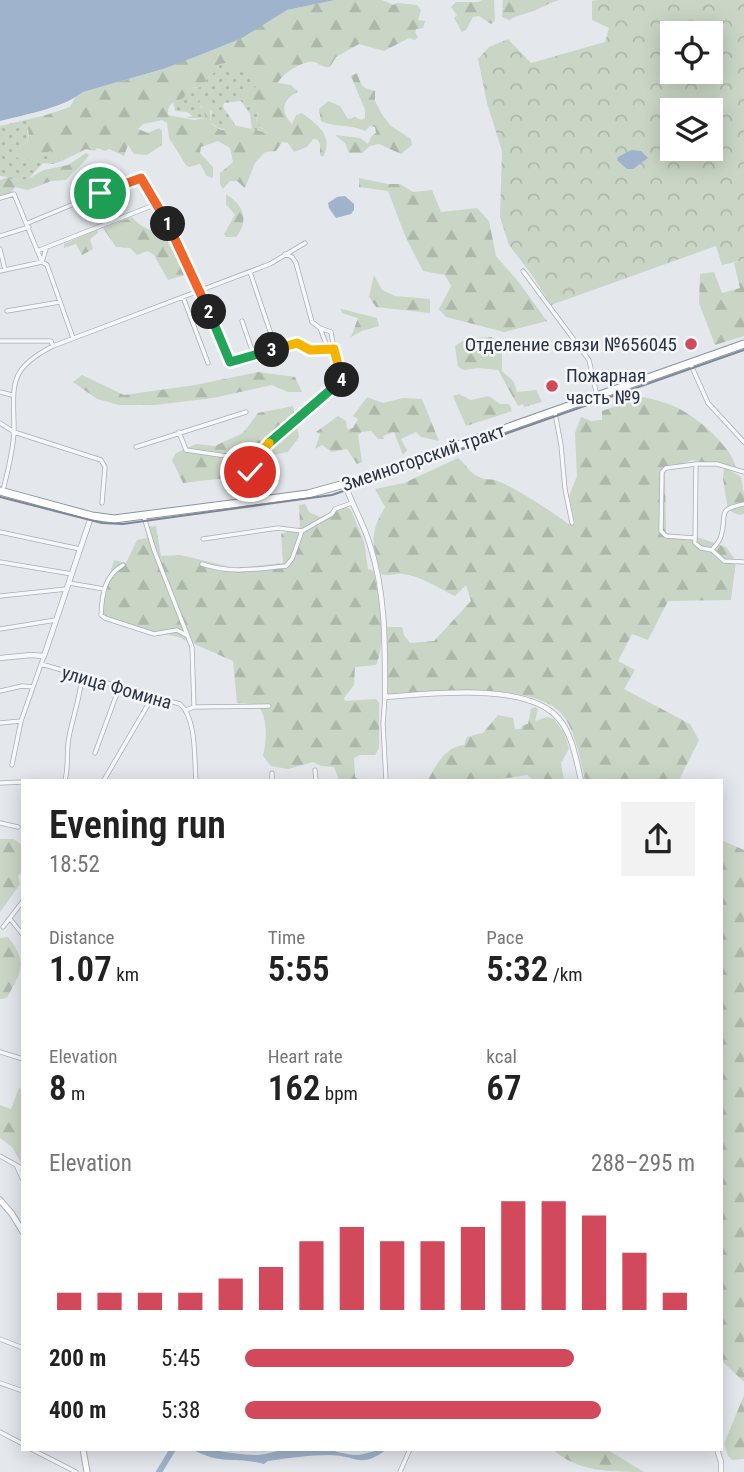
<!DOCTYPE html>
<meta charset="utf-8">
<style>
body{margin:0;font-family:"Roboto Condensed",sans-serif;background:#f2f2f2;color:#222;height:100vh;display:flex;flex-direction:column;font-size:26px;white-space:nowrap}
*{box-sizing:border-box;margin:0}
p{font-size:23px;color:#767676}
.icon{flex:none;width:38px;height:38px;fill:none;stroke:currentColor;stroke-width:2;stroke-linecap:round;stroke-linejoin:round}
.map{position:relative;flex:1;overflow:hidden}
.panel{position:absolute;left:21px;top:779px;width:702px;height:672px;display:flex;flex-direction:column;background:#fff;border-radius:0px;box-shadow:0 4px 18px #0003}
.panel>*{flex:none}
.tools{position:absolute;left:660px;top:21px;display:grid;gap:14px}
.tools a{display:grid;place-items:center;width:63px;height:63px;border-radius:0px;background:#fff;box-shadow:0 4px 18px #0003;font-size:35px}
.pin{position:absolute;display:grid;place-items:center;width:60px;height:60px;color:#fff;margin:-30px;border:4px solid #fff;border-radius:50%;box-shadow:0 2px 7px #0007}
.km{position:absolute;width:35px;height:35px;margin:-18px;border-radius:50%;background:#222;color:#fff;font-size:19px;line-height:35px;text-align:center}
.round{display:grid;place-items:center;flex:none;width:74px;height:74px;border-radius:0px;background:#f2f2f2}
.head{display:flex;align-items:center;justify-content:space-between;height:119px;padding:0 28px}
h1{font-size:38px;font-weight:600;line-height:52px}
.metrics{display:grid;grid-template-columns:repeat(3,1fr);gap:10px;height:119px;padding:7px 28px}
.metrics div{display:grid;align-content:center}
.metrics b{font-size:35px;font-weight:600}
.metrics small{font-size:19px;font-weight:400}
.metrics p{font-size:19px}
.chart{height:196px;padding:14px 28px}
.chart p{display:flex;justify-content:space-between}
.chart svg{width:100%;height:126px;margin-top:7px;stroke:#d1495b;stroke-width:6}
ul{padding:0 28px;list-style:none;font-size:23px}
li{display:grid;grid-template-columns:112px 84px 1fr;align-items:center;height:52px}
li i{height:18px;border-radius:9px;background:#d1495b}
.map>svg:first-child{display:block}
</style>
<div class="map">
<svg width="744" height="1472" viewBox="0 0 744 1472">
<defs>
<pattern id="grass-dots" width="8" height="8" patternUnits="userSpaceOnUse" patternTransform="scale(1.75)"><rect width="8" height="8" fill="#c9d6c5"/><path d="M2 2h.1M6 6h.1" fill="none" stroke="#adb8ab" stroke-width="1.8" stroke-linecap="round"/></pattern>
<pattern id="forest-firs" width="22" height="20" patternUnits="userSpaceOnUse" patternTransform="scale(1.75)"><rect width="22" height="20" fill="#c9d6c5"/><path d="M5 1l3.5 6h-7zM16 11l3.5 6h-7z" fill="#adb8ab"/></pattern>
<pattern id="park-crowns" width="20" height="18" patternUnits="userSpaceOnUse" patternTransform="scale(1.75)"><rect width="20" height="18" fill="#c9d6c5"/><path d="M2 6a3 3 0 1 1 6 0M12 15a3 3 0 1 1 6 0" fill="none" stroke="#adb8ab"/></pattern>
</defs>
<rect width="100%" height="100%" fill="#e4e7ec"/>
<!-- grass -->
<path fill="url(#grass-dots)" d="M227,63L252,74L256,83V107L258,110L256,121L259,127L265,130L267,133L252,129L250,114L241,101L224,103L223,107L236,126L227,130L218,128L210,122L212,111L200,105L204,111L205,118H186L193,116L187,112L175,111L173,102L180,100L190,88L201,87C206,78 215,74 220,64Z
M46,115L27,131L29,140L16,151L17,157C39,164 32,154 51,151L62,161L53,164L43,163L28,179L14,181L8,177L0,176V126Z"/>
<!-- forest -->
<path fill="url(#forest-firs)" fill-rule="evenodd" d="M334,0H382L393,5L397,3L417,5L421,10L418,20L425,21L423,28L416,29L415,32L418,37L415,40L409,38L384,51L359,44L336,57L330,67C322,68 321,64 314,62C303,60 282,74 278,83L291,85L298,92C282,99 280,112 292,124L296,115L302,113C318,125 334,136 323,157L320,155V144L317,139H313L307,147L294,152L288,143L282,142L276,151L265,152L255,163L245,188L237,181H230L223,189L220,184V173L233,162L230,148L218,141L201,147L200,153L213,167V178L207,176L200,164L189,167L186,165L169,138L167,123L162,120L143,124L138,129L148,133L159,128L162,131V145L147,155L134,154L128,145L124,156L109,149L105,151L97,148L95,151L86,149L62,161L50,151L31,161L15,157L16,151L29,140L28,127L46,115L70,107L75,98L83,92L163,69L287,10ZM227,63L235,71L252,74L256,87L247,92L246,99L249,105L258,110L256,124L265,130L266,133C261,131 240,126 236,126C223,126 226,137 210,122L211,104L203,96L199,102L204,111L205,118L194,120L168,115C168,98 177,105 184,97C186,94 188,91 190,88L201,87C206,78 215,74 220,64Z
M482,0H494L495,21L491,24L479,16L473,17L466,30L462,32L454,18L457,15L451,7L456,2H478Z
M503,0H560C551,2 546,5 538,9C528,14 519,14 509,20L502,17Z
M357,73C362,86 360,87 375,91V101L383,116L391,126L411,139L412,145L401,154L379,144L370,146L362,153H349L345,143L335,135L360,138L368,144L371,137L376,133L375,127L370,126L365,131C351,124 331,127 321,121L319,109L328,101L340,106L348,119L355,117L361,120L365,118V110L351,76Z
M86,153L89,155C84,163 73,172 66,180L51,181L28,190L15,187L10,195L0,201V180L8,177L14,181L28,179L44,170L68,165Z
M359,178L388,184H400L413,192L432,190L441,212L477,208L489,221L496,256L517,280L547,321L504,332L446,317L439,309L451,286L445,275L423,271L406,238L388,191L359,187Z
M226,194C243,205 250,219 236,237H226L224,234L235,215L226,204Z
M132,217C141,228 155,234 169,232L188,274L168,280L154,255L148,251L137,255L130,248L116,247L103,228Z
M97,229L98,233L90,239L93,249L82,255L76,244L64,248V244Z
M744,260V336L715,345L699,303L700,274L714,272L722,293L740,288L734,263Z
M374,275L382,290L395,296L430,299V313L376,307L369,297Z
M341,309L377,318L379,326L362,331L351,337L358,318L342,313Z
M492,337L502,352V371L514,382L517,392L536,390L542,402L524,407L523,404L518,406L498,370L478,368L464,370L458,367L455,346L466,339Z
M258,372L295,377L302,392H288L272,385L213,398L155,405H119L97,399L73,382L82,375L124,395L195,385Z
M459,394L471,400L489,396L500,404H509L512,411L466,426L453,396Z
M367,397L383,403L403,398L422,399L439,441L421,437L416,432L401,439L407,450L403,455L394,432L383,436L384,439H378L371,431L362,432L358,435L362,462L357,464L347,449L332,452L322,445L315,449L320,434L316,432L338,416L346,421L347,429L353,428L358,419L353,416Z
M643,397C658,400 672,404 685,412C701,421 735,451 736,469L692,460L665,471L666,533L697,537L726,547L736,561L731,600L668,601L648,640L632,634L618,661L635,670L624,689L690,724L699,740L679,780H585C580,760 576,731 562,714C532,680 429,692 387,695V627H402L404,635L410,643L434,641L471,601L466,585L455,596C440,589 421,576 403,574C395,573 389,577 381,574C373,544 368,536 385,507L375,489L404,483L458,458C466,464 469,473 479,477C484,480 490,479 495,480C513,486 553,512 568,524H575L569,496L577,476L575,433L581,417L591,421L602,420V411Z
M293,406L299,437L288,452L273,455L252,475L183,483L172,460L176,453L196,444L215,446L243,433L258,413Z
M724,467L741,477L744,494V514L739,515L728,510L723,479Z
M305,504L309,512L320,517L346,507L351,510L364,542L368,569L374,571C378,600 388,637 376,665L355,667L354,685L344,698L345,701L376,699L379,703V748L375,755H360L354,758L355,777L359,780H339L334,767L321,766L313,762L288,769L271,766L263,756C267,739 268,717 257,704L237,703L233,661L178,637L104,620L100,607L114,560L126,563L137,540L147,538L145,527L156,526L161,556L180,555L235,568L283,563L281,534L300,527L299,505Z
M535,707L538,709L535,721L547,717L554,719L564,733L569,749L561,763L564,780H534L527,775L494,780H428C436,765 445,747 464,745L467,737L483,733L498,715L513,718L515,729H520L523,725L528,724L531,709Z
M0,839H14L23,846V871L18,876L20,884L0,912Z
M721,840L744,850V1382L721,1360Z
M8,937C29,964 21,971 7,998L0,999V938Z
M19,1088L23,1090V1166L12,1147L0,1138V1101V1105L11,1109Z
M744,1395V1459L732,1460L728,1456L724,1444Z
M552,1449H606L644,1472C610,1472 578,1472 552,1449Z"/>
<!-- park -->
<path fill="url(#park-crowns)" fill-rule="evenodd" d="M597,0H744V260L722,265L716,246L551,305L532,275L509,245L500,217L502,151L487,103L478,59L489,47L508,39L531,63L605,42L609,28L592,20V1ZM672,33H710V72H672ZM672,110H710V149H672Z"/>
<!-- water -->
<path fill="#9fb4cc" d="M0,0H335L287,10L242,38L205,53L163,69L83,92C61,109 26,114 0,121Z
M631,150L641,151L648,158L633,169H627L617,160L618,157Z
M345,196L354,204V210L351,214L336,218L329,208L328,203L337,197Z
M192,1449C215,1449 235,1455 258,1455C268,1454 276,1451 285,1449C296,1447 312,1448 323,1449C334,1450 346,1455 356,1455C367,1455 375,1449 387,1449C360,1470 357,1455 329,1455C310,1455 288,1458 268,1461L264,1464C235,1456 222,1466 192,1449Z"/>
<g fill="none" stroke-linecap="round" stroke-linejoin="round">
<!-- river -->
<path stroke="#9fb4cc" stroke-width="6" d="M159,1472L173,1449"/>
<!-- minor casing -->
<g stroke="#a9aeb7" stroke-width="5">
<path id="minor" d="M0,198L14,194L42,262L46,249
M28,223L139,177L171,229L196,287L202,295L230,362L293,344H300L310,350L334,349L343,379C333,390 322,400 311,409C297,421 251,449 250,469C250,478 256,491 259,500
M0,236L29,227
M0,249L5,270
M37,251L154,205
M285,254L292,257L296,263L312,322L320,328L331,332L334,349
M0,271L42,262L47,265L73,338
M523,271L589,360L597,396
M250,272L276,349
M183,297L208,363
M7,311L60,302
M242,321L254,356
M320,328L328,349
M0,341H51L53,346
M691,365L708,403L744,442
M0,392L12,395
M555,413L561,445L565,489L572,523
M0,423L14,432L101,460L105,467L102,503
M179,432L186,450L233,457L250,468
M136,447L246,412
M696,464H717L744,472
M3,490C8,471 13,451 14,431C14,386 6,370 53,346L270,264L305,243
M144,517L154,550L192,647L194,707
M0,532L80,549
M694,538L666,536L661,531L662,472L666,468L696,464L695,543L701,548L712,550L724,561L744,562
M203,539L278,528L302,531L332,514L335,509L352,503
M712,550C715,545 720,542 721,536C728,513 715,510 744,504
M0,562L72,574
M202,564C231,574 257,569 286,566L292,559L302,531
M123,565C104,576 102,595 101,615L105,618L154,634L177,630L186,635
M69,583L104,589
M0,596L67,589
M0,629L56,620
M41,664L180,704C197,719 194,759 196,780
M0,691L22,686L33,687
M385,697L383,724L386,780
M186,710L194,707L269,706
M0,723L21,721
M95,753L119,688
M12,765L21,721L44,656
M315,770L316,780
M65,780C69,766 66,751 69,737C73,716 80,698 82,677
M104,780L153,696
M272,780V773
M0,783L23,782
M0,823L18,827
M11,920L23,935
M3,927L23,901
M0,1052L23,1059
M0,1156L23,1169
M17,1167L23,1180
M0,1339L23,1348
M0,1383L23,1391
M0,1432L23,1444
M31,1449L76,1472
M400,1472L410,1449"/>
</g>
<!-- tertiary casing -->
<g stroke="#a9aeb7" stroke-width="6">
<path id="tertiary" d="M345,484C352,505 364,524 370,545C386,594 385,646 385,697C429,694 528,681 559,719C573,736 576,760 581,780
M0,658L31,655L44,656L91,517
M717,1449L721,1462V1472"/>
</g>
<!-- secondary casing -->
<g stroke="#a9aeb7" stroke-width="7">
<path id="secondary" d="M0,1200L12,1214L23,1232
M83,1449L87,1472"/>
</g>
<!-- trunk casing -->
<g stroke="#8b94a3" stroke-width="9">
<path id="trunk" d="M0,491L92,516L114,519L308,494L359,480L744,344"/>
</g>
<!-- minor -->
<use href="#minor" stroke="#f7f8fa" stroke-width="3.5"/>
<!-- tertiary -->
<use href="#tertiary" stroke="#f7f8fa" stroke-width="4.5"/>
<!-- secondary -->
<use href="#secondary" stroke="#fff" stroke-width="5"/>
<!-- trunk -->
<use href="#trunk" stroke="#fff" stroke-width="7"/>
<!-- tram -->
<path stroke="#7d8696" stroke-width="2" d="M0,497L102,523L123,524L332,495L744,350"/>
</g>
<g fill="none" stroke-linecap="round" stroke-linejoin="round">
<!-- split-1 casing -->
<g stroke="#fff" stroke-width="14">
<path id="split-1" d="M100,193L141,178L168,224"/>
</g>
<!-- split-2 casing -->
<g stroke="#fff" stroke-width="14">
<path id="split-2" d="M168,224L209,312"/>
</g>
<!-- split-3 casing -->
<g stroke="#fff" stroke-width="14">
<path id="split-3" d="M209,312L230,362L272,350"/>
</g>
<!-- split-4 casing -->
<g stroke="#fff" stroke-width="14">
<path id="split-4" d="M272,350L297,343L310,350L334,349L342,380"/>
</g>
<!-- split-5 casing -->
<g stroke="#fff" stroke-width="14">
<path id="split-5" d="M269,443L342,380"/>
</g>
<!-- split-6 casing -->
<g stroke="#fff" stroke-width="14">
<path id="split-6" d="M250,472L252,463L269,443"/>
</g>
<!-- split-1 -->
<use href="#split-1" stroke="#f0652b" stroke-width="9"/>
<!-- split-2 -->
<use href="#split-2" stroke="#f0652b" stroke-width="9"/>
<!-- split-3 -->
<use href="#split-3" stroke="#22a559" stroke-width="9"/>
<!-- split-4 -->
<use href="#split-4" stroke="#f5b400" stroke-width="9"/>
<!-- split-5 -->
<use href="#split-5" stroke="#22a559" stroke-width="9"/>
<!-- split-6 -->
<use href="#split-6" stroke="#f5b400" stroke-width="9"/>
</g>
<!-- markers -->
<g fill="#d1495b" stroke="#f4f6f9" stroke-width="2.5">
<circle cx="691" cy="344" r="7"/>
<circle cx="552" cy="386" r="7"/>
</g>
<g text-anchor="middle" stroke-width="5" stroke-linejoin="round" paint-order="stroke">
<!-- poi labels -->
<g font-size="19" fill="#2b3445" stroke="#f4f6f9" text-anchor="end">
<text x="677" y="351">Отделение связи №656045</text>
<text x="566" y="382" text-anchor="start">Пожарная<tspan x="566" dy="22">часть №9</tspan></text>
</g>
<!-- street labels -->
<g font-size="19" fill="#2b3445" stroke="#f4f6f9">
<text transform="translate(423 457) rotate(-19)" y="7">Змеиногорский тракт</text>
<text transform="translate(117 687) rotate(16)" y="7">улица Фомина</text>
</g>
</g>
</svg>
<div class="tools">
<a><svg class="icon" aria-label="locate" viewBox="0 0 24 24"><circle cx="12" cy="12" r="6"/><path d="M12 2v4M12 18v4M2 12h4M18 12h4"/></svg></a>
<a><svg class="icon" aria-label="layers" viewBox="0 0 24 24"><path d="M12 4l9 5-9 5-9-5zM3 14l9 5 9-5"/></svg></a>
</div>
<div class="pin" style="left:100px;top:193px;background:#1e9e55"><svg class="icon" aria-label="arrive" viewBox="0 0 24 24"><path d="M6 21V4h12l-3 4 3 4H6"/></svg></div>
<div class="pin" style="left:250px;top:472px;background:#d93025"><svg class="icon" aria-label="check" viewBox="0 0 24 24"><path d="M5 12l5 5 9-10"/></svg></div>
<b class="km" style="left:168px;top:224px">1</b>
<b class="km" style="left:209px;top:312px">2</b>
<b class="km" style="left:272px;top:350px">3</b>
<b class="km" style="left:342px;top:380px">4</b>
<section class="panel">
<div class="head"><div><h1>Evening run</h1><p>18:52</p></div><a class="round"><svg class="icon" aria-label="share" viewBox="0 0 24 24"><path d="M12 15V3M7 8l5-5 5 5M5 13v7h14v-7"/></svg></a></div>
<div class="metrics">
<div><p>Distance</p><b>1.07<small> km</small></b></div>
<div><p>Time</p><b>5:55</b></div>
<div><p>Pace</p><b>5:32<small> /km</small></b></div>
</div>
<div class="metrics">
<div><p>Elevation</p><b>8<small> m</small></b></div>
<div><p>Heart rate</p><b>162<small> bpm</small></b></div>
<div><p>kcal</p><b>67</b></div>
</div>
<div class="chart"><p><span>Elevation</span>288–295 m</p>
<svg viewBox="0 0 160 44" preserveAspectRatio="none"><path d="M5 44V38M15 44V38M25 44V38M35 44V38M45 44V33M55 44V29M65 44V20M75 44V15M85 44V20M95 44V20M105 44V15M115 44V6M125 44V6M135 44V11M145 44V24M155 44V38"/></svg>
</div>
<ul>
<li><b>200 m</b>5:45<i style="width:73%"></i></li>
<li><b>400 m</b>5:38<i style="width:79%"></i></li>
</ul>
</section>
</div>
